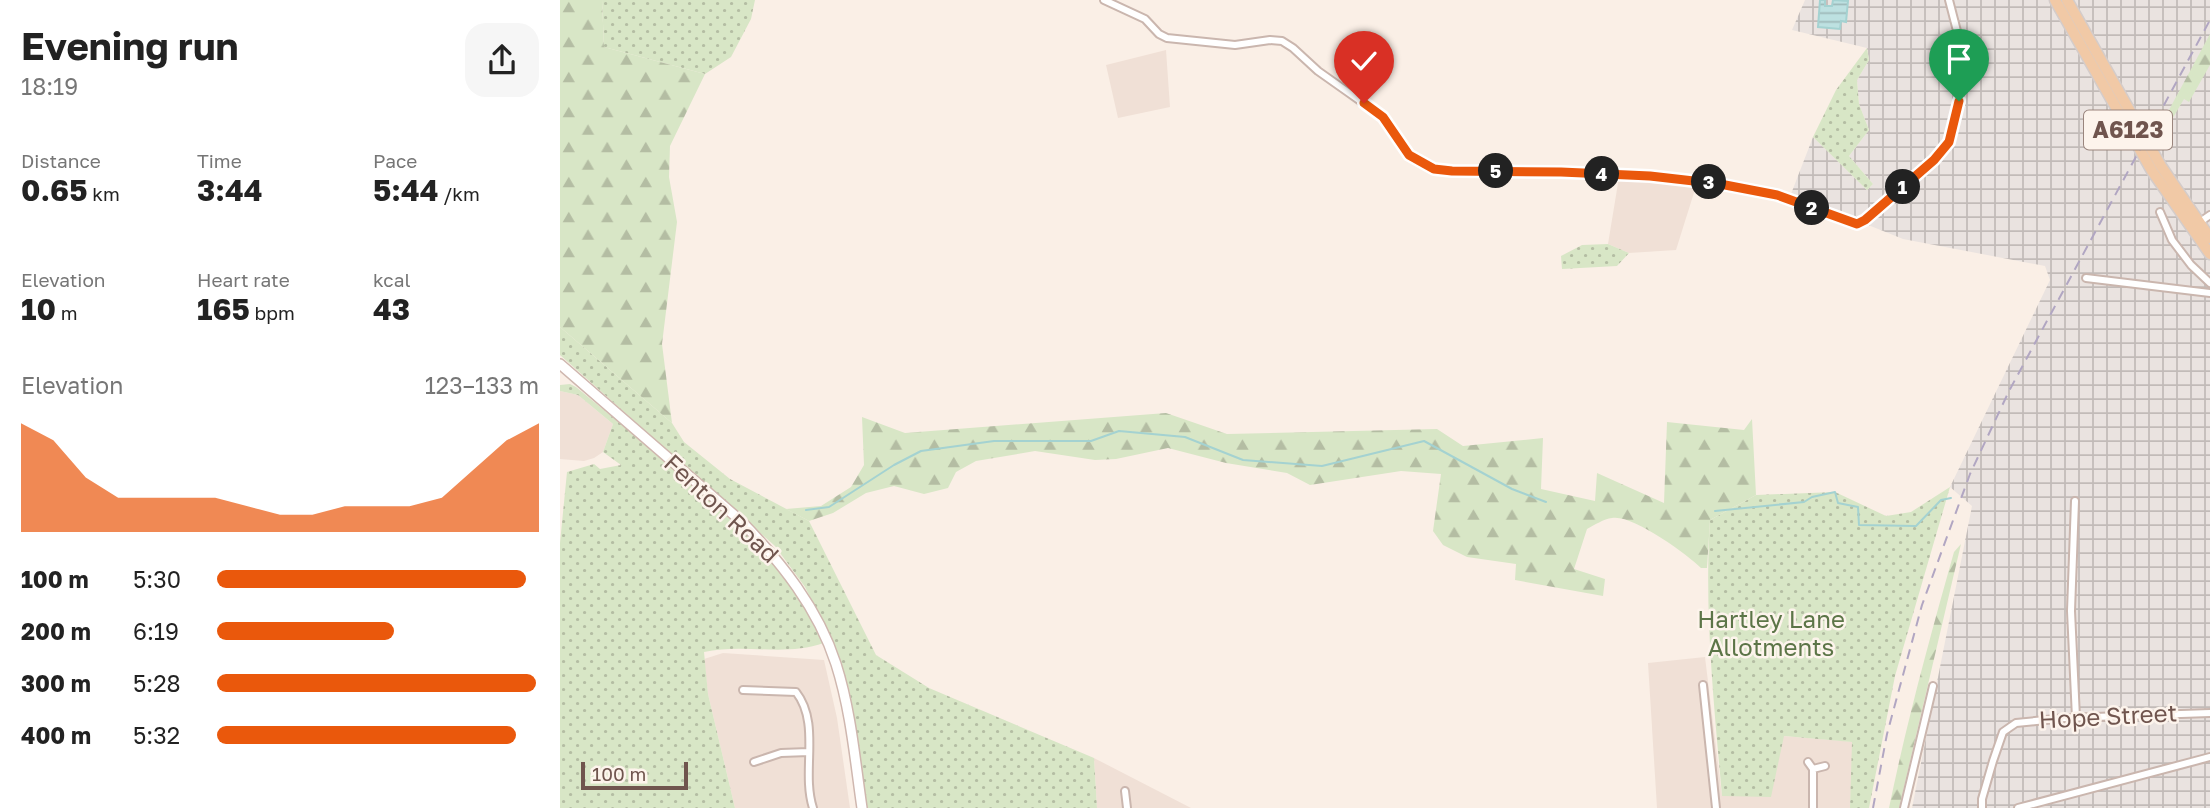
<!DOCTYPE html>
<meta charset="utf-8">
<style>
body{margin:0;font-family:"Golos Text",sans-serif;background:#f6f6f6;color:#222;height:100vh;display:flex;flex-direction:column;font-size:26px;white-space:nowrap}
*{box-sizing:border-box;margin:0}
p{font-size:23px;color:#767676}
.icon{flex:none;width:38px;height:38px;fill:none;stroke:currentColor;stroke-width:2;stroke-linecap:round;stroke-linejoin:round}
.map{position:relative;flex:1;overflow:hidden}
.drawer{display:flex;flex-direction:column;background:#fff;width:560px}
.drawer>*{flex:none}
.scale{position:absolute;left:21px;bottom:18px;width:107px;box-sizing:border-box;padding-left:7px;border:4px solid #70554e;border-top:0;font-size:19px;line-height:24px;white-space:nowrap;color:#70554e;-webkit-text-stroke:5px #fdf4ec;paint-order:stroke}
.pin{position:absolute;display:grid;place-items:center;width:60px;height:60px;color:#fff;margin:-72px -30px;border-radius:50% 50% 50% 0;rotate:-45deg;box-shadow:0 0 7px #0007}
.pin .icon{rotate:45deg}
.km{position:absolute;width:35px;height:35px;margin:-18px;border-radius:50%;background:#222;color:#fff;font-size:19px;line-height:35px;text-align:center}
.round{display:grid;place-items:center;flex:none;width:74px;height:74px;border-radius:21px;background:#f6f6f6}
.headline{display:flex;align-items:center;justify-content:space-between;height:119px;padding:0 21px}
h1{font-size:38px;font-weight:700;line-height:52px}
.stats{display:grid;grid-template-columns:repeat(3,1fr);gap:10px;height:119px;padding:7px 21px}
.stats div{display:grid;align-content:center}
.stats b{font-size:30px;font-weight:700}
.stats small{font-size:19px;font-weight:400}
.stats p{font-size:19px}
.chart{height:196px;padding:14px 21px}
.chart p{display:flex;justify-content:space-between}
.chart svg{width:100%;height:126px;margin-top:7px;fill:#ea580c;opacity:.7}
ul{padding:0 21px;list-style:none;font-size:23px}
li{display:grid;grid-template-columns:112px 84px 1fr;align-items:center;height:52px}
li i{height:18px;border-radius:9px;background:#ea580c}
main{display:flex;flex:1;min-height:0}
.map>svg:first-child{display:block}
</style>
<main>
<section class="drawer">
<div class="headline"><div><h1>Evening run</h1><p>18:19</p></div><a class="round"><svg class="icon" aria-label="share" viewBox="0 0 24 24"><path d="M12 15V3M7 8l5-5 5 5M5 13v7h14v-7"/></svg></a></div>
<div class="stats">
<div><p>Distance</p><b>0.65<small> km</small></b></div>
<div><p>Time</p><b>3:44</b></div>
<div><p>Pace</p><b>5:44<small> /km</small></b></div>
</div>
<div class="stats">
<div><p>Elevation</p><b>10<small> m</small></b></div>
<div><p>Heart rate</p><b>165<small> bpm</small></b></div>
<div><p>kcal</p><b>43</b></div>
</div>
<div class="chart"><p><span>Elevation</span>123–133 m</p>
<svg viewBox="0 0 160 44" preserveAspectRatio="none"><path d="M0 44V6L10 12L20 25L30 32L40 32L50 32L60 32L70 35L80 38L90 38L100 35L110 35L120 35L130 32L140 22L150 12L160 6V44z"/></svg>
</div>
<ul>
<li><b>100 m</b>5:30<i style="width:96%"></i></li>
<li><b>200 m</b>6:19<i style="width:55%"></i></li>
<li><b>300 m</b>5:28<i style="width:99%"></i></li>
<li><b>400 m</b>5:32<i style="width:93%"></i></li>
</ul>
</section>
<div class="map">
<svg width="1650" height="808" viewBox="0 0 1650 808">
<defs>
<pattern id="industrial-grid" width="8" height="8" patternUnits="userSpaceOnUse" patternTransform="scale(1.75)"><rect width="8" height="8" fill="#eae3e0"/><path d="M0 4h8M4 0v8" fill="none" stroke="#c2bbb8"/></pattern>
<pattern id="grass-dots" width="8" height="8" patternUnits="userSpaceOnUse" patternTransform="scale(1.75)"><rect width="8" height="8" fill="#d8e6c6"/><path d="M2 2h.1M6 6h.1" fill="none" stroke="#b4bda3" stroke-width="1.8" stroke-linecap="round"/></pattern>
<pattern id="forest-firs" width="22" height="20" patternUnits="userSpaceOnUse" patternTransform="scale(1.75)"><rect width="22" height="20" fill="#d8e6c6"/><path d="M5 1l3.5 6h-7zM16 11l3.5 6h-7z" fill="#b4bda3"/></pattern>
<pattern id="water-rules" width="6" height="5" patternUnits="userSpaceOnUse" patternTransform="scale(1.75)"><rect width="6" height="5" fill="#bde1e1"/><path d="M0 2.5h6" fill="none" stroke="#9eb9b9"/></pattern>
</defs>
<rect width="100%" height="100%" fill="#faefe6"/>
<!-- residential -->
<path fill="#f0e0d6" d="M606,50L610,107L558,118L546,65Z
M1059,177L1137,183L1116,250L1069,253L1048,244Z
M0,391L18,395L53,424L43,452L34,458L24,461L0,459Z
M163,653L264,660L277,718L290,808H175L148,694L144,659Z
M1145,657L1162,796L1223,736L1284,741L1292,742L1293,754L1290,808H1097L1088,663Z
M534,758L631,808H537Z"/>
<!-- industrial -->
<path fill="url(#industrial-grid)" d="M1245,0H1650V808H1352L1412,506L1390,487L1490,280L1485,266L1343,239L1231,194L1253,137L1307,190L1313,184L1289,156L1309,130L1299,104L1297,80L1309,60L1307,48L1232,30Z"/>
<!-- grass -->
<path fill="url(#grass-dots)" d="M42,0H195L191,19L171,57L145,74L44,47Z
M1307,48L1309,60L1297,80L1299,104L1309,130L1289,156L1313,184L1307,190L1253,137L1276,90Z
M1048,244L1069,253L1057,266L1002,269L1001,256L1022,245Z
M0,327L112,423L124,442L170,479L249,521L316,655L369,688L534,758L537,808H307L298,739L289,689L277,652L245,587L215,546L0,355Z
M10,384L16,387L160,506L189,533L221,569L242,601L264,643C224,657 184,643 144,652L148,694L175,808H0V543L7,472L34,464L40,469L61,465L43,452L53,424L18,395L0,391V385Z
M1390,487L1335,676L1309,808H1290L1292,742L1224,736L1211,797L1162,796C1154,704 1144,612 1150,520L1196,495L1275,492L1326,516L1351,512Z"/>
<!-- forest -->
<path fill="url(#forest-firs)" d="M0,0H42L44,47L145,74L110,146L109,177L117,222L102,344L112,423L0,327Z
M1650,34V65L1629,102L1624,99L1601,138L1596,134Z
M606,413L667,434L877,429L903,446L983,438L981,489L1035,501L1037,473L1104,503L1107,422L1184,430L1192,419L1196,495L1150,520L1147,568H1141C1127,554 1072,514 1052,518C1044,519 1034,525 1027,529L1014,569L1045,579L1043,596L955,580L956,564L907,557L883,545L873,531L881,474L841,471L750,485L727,473L666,463L608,448L556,459L535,460L475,451L416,461L396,472L388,488L364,494L334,486L306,493L273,513L249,521L226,509L261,506L291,487L304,465L302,417L345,433Z
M1401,544L1339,808H1329C1347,721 1370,637 1394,552Z"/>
<!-- water -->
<path fill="url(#water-rules)" stroke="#a4d2d1" stroke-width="2" d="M1260,0H1265V6H1272L1273,0L1288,1L1286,22L1281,21L1280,29L1258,27Z"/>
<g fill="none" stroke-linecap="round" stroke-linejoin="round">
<!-- stream -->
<path stroke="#a4d2d1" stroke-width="2" d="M246,510L269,507L334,465L361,451L434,441H531L559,431L625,437L683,460L762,466L864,441L952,489L986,502
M1155,511L1244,502L1252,497L1275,492L1278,503L1298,507L1299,525L1356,526L1381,500L1391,498"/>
<!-- street casing -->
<g stroke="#cab6ae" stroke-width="10">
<path id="street" d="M544,0L585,19L599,34L607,38L675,45L710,40L722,41L733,48L758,71L823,117L849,155L874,169L892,171L1001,172L1090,176L1160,184L1217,195L1297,224L1305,220L1374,160L1389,142L1399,101L1405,62L1389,0
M1600,212L1612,240L1631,265L1650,283
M1637,224L1650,215
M1526,278L1650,293
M1515,501L1511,611L1516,718
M1143,685L1156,808
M183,690L236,692C261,724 241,771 253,808
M194,762L221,753L249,752
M1248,762L1253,769L1265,766
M565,791L567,808
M1253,808V769
M1344,808L1373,686
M1422,808V799L1433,761L1443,732L1456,723L1505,718L1650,713
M1458,808L1650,757"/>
</g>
<!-- secondary casing -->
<g stroke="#cfb7af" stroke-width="12">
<path id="secondary" d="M0,364L181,521C221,562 258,608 276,664C291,711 295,760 302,808"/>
</g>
<!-- primary casing -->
<g stroke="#d4ccca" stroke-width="13">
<path id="primary" d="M1495,0L1592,171L1650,254
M1507,0L1601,166L1650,238"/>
</g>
<!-- street -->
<use href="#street" stroke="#fff" stroke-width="6"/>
<!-- secondary -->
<use href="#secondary" stroke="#fff" stroke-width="9"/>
<!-- primary -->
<use href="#primary" stroke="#f1c9a6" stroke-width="10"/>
<!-- rail -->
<path stroke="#b1a6c2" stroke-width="2" stroke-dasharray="10 7" stroke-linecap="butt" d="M1313,808L1327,734L1362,605L1410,474L1449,391L1650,20"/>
</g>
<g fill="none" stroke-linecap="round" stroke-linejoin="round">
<!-- route casing -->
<g stroke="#fff" stroke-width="14">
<path id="route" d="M804,103L823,117L849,155L874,169L892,171L1001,172L1090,176L1160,184L1217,195L1297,224L1305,220L1374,160L1389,142L1399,101"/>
</g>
<!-- route -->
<use href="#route" stroke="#ea580c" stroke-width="9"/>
</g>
<g text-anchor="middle" stroke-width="5" stroke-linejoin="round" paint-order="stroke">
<!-- shield labels -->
<rect fill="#fdf4ec" stroke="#9a857d" stroke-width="2" x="1524" y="110.5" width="88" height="39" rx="5"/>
<g font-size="23" font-weight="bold" fill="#70554e">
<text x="1568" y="138">A6123</text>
</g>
<!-- street labels -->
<g font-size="24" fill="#70554e" stroke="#fdf4ec">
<text transform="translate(161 509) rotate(43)" y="8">Fenton Road</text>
<text transform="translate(1548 717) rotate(-3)" y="8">Hope Street</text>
</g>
<!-- park labels -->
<g font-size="24" fill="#5c7547" stroke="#fdf4ec">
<text x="1211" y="628">Hartley Lane<tspan x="1211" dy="28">Allotments</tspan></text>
</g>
</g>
</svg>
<div class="scale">100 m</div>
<div class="pin" style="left:1399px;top:101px;background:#1e9e55"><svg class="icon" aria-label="arrive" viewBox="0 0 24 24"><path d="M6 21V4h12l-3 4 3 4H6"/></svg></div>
<div class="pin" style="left:804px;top:103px;background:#d93025"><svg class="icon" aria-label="check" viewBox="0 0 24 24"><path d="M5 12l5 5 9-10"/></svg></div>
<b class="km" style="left:1343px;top:187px">1</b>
<b class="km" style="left:1252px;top:208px">2</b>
<b class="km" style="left:1149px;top:182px">3</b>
<b class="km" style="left:1042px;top:174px">4</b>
<b class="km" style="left:936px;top:171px">5</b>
</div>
</main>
